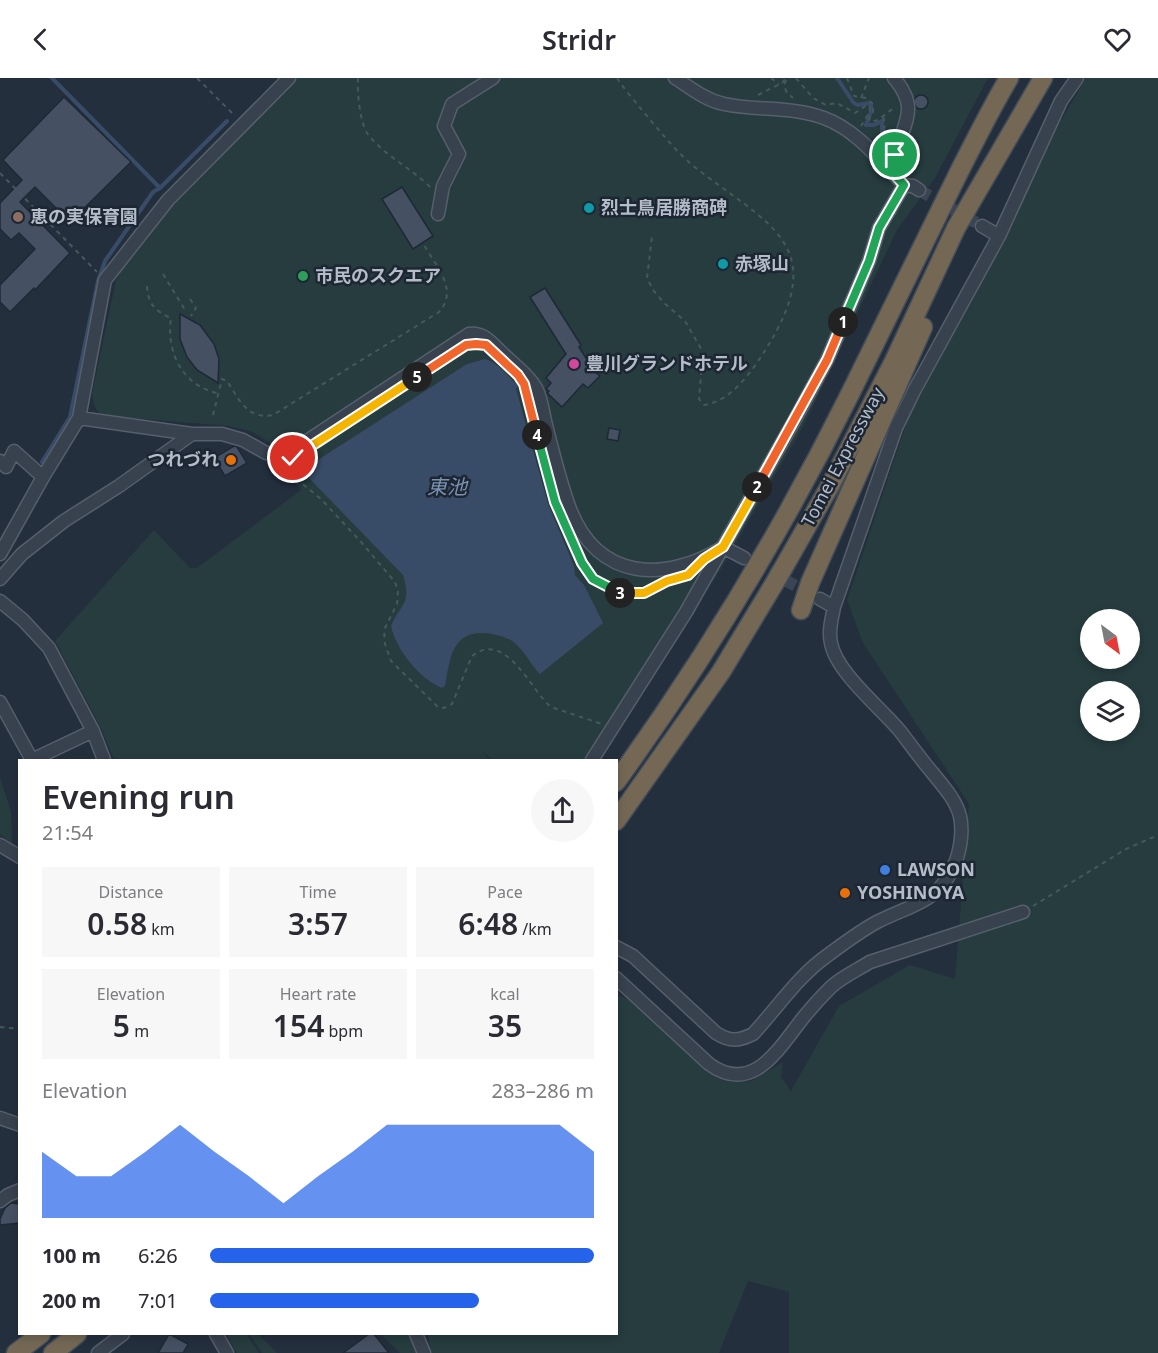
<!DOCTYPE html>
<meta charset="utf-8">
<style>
body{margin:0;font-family:"Noto Sans","Noto Sans JP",sans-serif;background:#f7f7f7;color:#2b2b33;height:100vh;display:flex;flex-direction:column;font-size:22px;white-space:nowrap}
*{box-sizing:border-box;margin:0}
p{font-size:20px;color:#7c7c81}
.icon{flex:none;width:33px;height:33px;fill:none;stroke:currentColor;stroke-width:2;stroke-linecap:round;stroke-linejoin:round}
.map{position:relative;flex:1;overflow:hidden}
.side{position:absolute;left:18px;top:681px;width:600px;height:576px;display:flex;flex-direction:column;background:#fff;border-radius:0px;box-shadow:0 3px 9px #0003}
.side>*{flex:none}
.needle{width:39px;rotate:148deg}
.controls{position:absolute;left:1080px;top:531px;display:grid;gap:12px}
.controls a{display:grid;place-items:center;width:60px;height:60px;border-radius:50%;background:#fff;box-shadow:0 3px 9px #0003;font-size:30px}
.pin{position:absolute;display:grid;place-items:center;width:51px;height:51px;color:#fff;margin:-26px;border:3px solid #fff;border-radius:50%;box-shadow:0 2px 6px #0007}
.km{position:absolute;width:30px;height:30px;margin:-15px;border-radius:50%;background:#222;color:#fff;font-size:16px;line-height:30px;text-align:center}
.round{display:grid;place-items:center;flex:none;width:63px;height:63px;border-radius:32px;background:#f7f7f7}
.overview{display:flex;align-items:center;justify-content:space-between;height:102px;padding:0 24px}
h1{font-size:33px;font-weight:600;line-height:45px}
.stats{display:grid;grid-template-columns:repeat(3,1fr);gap:9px;height:102px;padding:6px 24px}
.stats div{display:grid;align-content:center;border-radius:0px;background:#f7f7f7;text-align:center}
.stats b{font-size:30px;font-weight:600}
.stats small{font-size:16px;font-weight:400}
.stats p{font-size:16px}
.chart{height:168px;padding:12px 24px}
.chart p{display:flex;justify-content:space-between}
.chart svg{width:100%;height:108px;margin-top:6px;fill:#2563eb;opacity:.7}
ul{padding:0 24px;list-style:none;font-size:20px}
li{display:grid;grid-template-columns:96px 72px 1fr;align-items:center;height:45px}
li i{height:15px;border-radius:8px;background:#2563eb}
header{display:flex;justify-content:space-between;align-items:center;height:78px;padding:0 24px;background:#fff;font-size:27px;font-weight:600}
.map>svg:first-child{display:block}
</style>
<header><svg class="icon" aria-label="back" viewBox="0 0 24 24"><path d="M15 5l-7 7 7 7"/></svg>Stridr<svg class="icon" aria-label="heart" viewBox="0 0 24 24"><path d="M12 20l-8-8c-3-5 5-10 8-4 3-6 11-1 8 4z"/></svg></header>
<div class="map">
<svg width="1158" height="1275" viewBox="0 0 1158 1275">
<rect width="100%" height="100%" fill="#242f3e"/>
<!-- green -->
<path fill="#263c3f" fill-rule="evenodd" d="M297,0H988L935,100L897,152L804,347L721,491L593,682H493L482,673L490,682H114L102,652L55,563L154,452L190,490H197L301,412L277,385L275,368L253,354L229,348L105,338C95,334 93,326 92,316L116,202L125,186L171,127Z
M1086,0H1158V1275H789V1214L748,1203L719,1275H431L428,1256H616L617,916L626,920L704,988L734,1004L752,1003L783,984L781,999L791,1013L839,928L910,887L955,901L969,726L863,565L847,522L909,338L1004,163L1059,46ZM1090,542H1130V580H1090ZM1090,614H1130V652H1090Z
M0,699L11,734L12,766L0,756Z
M226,1256H246L259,1275H237Z
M249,1256H258L277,1275H262Z
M381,1256H411L418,1275H400Z"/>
<!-- water -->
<path fill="#394c67" d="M485,281C498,285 508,298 518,308L516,311L548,426L574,488L575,497L584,507L603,545L540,596C530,586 524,571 512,563C504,558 494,556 485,555C451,553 450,582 445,608L442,610C420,601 396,572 391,548C401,525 412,526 403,497L309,400L307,393L310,387L467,286Z"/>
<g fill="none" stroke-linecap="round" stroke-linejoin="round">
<!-- stream -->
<path stroke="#394c67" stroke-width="4" d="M52,0L160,110
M837,0L853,24L857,27L870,25L872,31L866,47H874L882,43V61
M42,384L70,339L98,203L105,183L153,114L160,110L227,43"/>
</g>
<!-- building -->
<path fill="#455162" stroke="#1f2835" stroke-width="1.5" d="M914 24a7 7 0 1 1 14 0a7 7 0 1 1-14 0Z
M64,19L131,84L70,144L35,109L20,124L70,175L35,212L34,210L10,234L0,224V207L35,171L19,155L11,162L0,151V125L22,102L3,82Z
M402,109L433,158L413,171L382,121Z
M545,210L581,267L579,269L594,293L600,298L588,310L583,306L562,329L547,315L549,313L546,311L551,305L546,300L566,276L530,219Z
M180,236L200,247L214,266L219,281L218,305L197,292L187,279L180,261Z
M609,350L620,352L618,363L607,361Z
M234,368L237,369L247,385L225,398L214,380Z
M11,1125L20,1126V1145L0,1147V1141L5,1130Z
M169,1256L188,1266L183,1275H158Z
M369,1256H374L389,1275H343Z"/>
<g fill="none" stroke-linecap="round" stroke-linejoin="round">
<!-- minor-tunnel -->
<path stroke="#3a4453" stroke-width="12" stroke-dasharray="12 6" stroke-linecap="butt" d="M919,112L982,148
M753,485L811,516"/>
<!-- minor casing -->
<g stroke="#565f6c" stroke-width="15">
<path id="minor" d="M675,0C691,10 705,22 724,26C757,33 792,28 824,40C857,52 880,83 904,107
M892,94C893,87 894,78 897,71C906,41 918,28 894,0
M438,136L443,108L459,76L444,48L452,26L493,0
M982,148L999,158
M79,340L192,356H222L243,362L266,375L282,376L310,361L469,256C483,254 491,264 500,273C511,284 530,298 537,312C542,323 543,336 546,347C553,375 560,404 570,431C598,503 665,505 723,469L744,480
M0,383L6,389L14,373L43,399L79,340L105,202L168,122L289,0
M0,476L43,399
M0,501L22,476L64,443L119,408L192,356
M820,521L834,529
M0,523L23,542L49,570L93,653L104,682
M0,624L32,682
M32,682L93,653
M592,682L686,534L793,345L827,282L869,183L879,150L904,107L913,108L919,112
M0,767L20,779
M616,869L633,878L716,955C730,964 739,963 753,956C778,929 798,898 828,877C843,866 860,853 877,844C912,826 940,825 956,783C961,768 963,753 960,738C955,720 942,707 931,693C920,680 910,666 900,653C881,630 836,594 831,565C828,553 832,540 834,529L896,350L914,313L999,158L1061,23L1077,0
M616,900L709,986C753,1018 779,970 803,940C811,930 821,919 831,909C842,899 857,892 870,884L1023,834
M0,1040L20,1047
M0,1123L8,1117L20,1112
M216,1256L227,1275
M416,1256L424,1275
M98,1275L123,1256"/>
</g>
<!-- highway casing -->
<g stroke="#434c59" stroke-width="21">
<path id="highway" d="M801,532L810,505L923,249
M616,704C705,581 783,451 850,316C887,242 923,166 960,92C976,61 991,30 1009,0
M616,743L721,594L777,501L831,406L894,283L956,150L1043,0
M16,1275L41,1256
M53,1275L77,1256"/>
</g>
<!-- path -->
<path stroke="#44595c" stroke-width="2" stroke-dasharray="4.5 4.5" stroke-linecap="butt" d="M197,0L234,37
M358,0C357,14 360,44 367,55C384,78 412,90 431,110
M617,0C624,11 634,22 642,32C658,51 673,70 691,86C765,146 833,164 766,271C752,293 732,323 704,327L699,321L703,274L685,243L664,225L653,212L647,200L652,159
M771,0L779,6
M796,0L813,20L826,27L837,25L855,35L867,27L870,29L869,35L861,48
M847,0L854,18L866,20L873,26V34L869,41L871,44L878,42L895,29
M786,2L784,8L787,15L793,20
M758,17L782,5L786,0
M861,20L869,0
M883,39L885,45L883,56L885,59
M882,67L885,59
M0,95L97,194
M163,196L185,232
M147,208C148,226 155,233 171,240C166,274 182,307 217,315
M190,221L196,230L191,238
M213,337L222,301L227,303C239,321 247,342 273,337L439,234C459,212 436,188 424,167
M290,386L289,395L321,421L361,464L395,504L398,513L397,526L384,552L385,566L391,583L438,629L444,630L452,626L472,578C506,551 531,613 551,629L602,646
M572,462C576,472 580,483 586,492C597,510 624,520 644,515C652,513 659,508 665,504
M1033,828L1126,771L1158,757
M0,949L20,951"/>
<!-- minor -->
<use href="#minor" stroke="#38414e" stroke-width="12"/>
<!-- highway -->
<use href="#highway" stroke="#746855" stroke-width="18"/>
</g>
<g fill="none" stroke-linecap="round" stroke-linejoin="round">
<!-- split-1 casing -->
<g stroke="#fff" stroke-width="12">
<path id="split-1" d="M843,244L869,183L879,150L904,107L892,94L895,77"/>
</g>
<!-- split-2 casing -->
<g stroke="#fff" stroke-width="12">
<path id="split-2" d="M757,409L827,282L843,244"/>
</g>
<!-- split-3 casing -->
<g stroke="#fff" stroke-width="12">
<path id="split-3" d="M620,515H644L667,503L688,497L704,481L723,469L757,409"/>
</g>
<!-- split-4 casing -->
<g stroke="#fff" stroke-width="12">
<path id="split-4" d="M537,357L555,424L582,485L593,501L620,515"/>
</g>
<!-- split-5 casing -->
<g stroke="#fff" stroke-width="12">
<path id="split-5" d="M417,299L466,267L476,266L486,267L518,297L524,306L537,357"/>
</g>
<!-- split-6 casing -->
<g stroke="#fff" stroke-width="12">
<path id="split-6" d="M293,380L417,299"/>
</g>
<!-- split-1 -->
<use href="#split-1" stroke="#22a559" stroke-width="8"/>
<!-- split-2 -->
<use href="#split-2" stroke="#f0652b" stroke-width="8"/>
<!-- split-3 -->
<use href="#split-3" stroke="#f5b400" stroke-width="8"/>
<!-- split-4 -->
<use href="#split-4" stroke="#22a559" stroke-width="8"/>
<!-- split-5 -->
<use href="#split-5" stroke="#f0652b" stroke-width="8"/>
<!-- split-6 -->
<use href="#split-6" stroke="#f5b400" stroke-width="8"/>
</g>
<!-- markers -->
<g fill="#0f9aa8" stroke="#1d2633" stroke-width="2">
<circle cx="589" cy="130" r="6"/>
<circle cx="723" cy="186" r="6"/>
</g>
<circle fill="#8d6e63" stroke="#1d2633" stroke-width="2" cx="18" cy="139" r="6"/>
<circle fill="#2e9e5b" stroke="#1d2633" stroke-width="2" cx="303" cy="198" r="6"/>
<circle fill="#d1479c" stroke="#1d2633" stroke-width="2" cx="574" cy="286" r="6"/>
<g fill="#e8710a" stroke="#1d2633" stroke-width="2">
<circle cx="231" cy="382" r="6"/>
<circle cx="845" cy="815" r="6"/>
</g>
<circle fill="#3f7fe0" stroke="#1d2633" stroke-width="2" cx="885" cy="792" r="6"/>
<g text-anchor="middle" stroke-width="5" stroke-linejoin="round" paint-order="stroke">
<!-- poi labels -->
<g font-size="18" font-weight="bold" fill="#b4bcc9" stroke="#1d2633" text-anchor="start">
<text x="601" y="136">烈士鳥居勝商碑</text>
<text x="30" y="145">恵の実保育園</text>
<text x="735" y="192">赤塚山</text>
<text x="315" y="204">市民のスクエア</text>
<text x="586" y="292">豊川グランドホテル</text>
<text x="219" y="388" text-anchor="end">つれづれ</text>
<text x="897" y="798">LAWSON</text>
<text x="857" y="821">YOSHINOYA</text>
</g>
<!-- street labels -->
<g font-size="18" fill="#b4bcc9" stroke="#1d2633">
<text transform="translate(843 379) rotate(-62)" y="6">Tomei Expressway</text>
</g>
<!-- water labels -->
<g font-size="20" font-style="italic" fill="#7c92b1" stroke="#1d2633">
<text x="447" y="416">東池</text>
</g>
</g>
</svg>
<div class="controls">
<a><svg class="needle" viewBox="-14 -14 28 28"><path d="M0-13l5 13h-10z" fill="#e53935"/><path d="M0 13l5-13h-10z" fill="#7c7c81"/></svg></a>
<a><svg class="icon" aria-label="layers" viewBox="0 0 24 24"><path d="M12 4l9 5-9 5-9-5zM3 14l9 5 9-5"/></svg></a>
</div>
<div class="pin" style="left:895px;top:77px;background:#1e9e55"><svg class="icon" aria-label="arrive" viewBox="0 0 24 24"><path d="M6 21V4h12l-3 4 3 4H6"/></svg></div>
<div class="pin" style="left:293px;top:380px;background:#d93025"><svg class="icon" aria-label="check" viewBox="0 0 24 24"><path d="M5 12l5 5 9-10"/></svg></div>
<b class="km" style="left:843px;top:244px">1</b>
<b class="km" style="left:757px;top:409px">2</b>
<b class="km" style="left:620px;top:515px">3</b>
<b class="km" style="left:537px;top:357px">4</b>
<b class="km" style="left:417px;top:299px">5</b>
<section class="side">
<div class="overview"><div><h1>Evening run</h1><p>21:54</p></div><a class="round"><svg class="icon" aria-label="share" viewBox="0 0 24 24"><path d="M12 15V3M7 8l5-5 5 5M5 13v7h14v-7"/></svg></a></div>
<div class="stats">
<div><p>Distance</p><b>0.58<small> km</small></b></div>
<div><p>Time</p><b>3:57</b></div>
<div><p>Pace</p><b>6:48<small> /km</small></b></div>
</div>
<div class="stats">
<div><p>Elevation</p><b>5<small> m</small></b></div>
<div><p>Heart rate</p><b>154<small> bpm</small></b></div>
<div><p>kcal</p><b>35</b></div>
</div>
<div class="chart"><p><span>Elevation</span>283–286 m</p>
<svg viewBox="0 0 160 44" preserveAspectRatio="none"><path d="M0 44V17L10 27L20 27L30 17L40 6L50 17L60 27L70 38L80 27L90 17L100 6L110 6L120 6L130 6L140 6L150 6L160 17V44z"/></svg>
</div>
<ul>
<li><b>100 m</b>6:26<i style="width:100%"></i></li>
<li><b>200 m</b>7:01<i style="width:70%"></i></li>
</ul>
</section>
</div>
